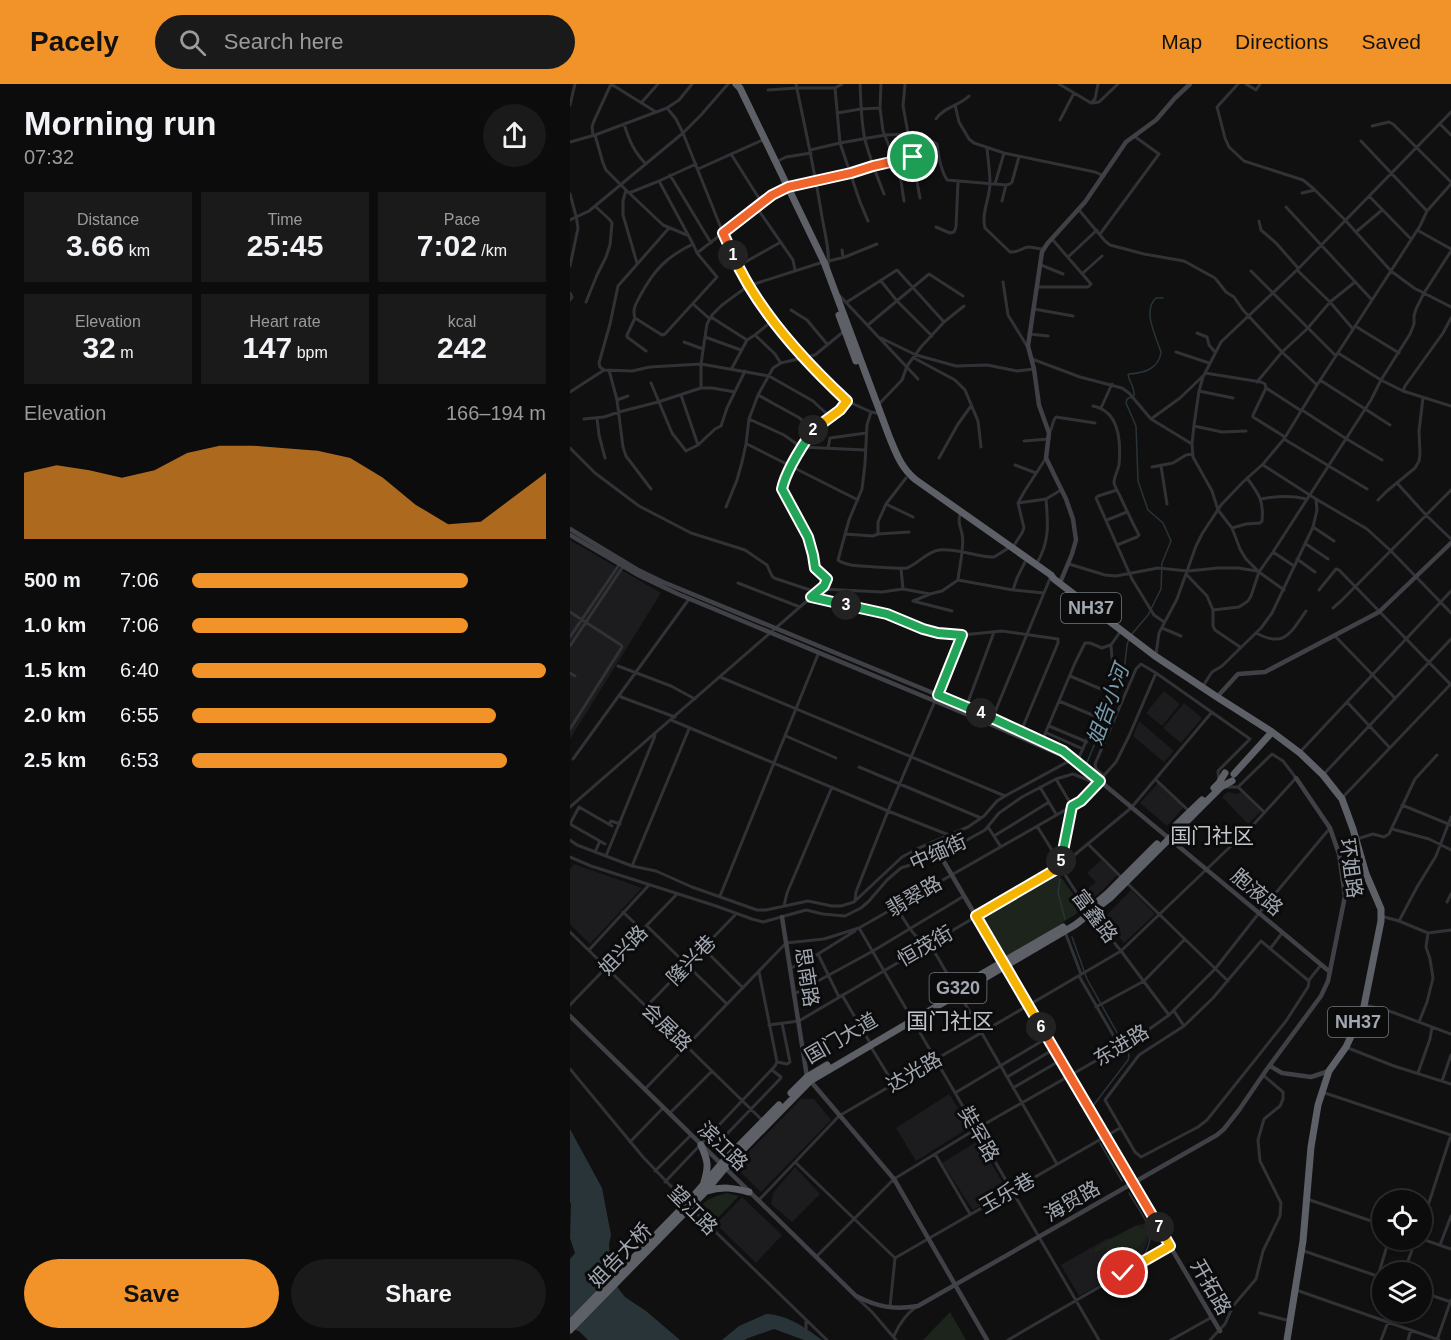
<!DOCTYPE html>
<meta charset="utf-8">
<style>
body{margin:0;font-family:Arial,"Noto Sans SC",sans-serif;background:#1a1a1b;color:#f1f3f6;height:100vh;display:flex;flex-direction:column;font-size:22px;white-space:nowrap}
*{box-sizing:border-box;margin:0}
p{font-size:20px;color:#9a9b9d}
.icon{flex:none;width:33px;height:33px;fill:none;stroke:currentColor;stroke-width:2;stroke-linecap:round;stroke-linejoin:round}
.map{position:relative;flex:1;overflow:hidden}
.side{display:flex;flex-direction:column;background:#0c0c0d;width:570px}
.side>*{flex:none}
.tools{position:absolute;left:802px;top:1106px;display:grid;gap:12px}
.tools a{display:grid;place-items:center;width:60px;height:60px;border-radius:50%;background:#0c0c0d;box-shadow:0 2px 4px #0004,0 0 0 2px #2c2c2e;font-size:30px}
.pin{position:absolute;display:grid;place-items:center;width:51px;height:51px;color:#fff;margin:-26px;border:3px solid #fff;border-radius:50%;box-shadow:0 2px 6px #0007}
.km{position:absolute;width:30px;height:30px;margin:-15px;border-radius:50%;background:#222;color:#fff;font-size:16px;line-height:30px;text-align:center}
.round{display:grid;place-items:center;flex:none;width:63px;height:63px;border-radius:32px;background:#1a1a1b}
.overview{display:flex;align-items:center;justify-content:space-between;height:102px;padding:0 24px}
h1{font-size:33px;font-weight:800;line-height:45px}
.stats{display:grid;grid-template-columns:repeat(3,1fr);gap:9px;height:102px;padding:6px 24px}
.stats div{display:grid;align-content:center;border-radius:0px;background:#1a1a1b;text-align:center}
.stats b{font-size:30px;font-weight:800}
.stats small{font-size:16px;font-weight:400}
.stats p{font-size:16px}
.chart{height:168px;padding:12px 24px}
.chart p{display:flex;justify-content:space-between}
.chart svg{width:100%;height:108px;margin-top:6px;fill:#f19328;opacity:.7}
.button{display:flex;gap:12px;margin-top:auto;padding:12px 24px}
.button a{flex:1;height:69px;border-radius:36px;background:#f19328;color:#111;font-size:24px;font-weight:800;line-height:69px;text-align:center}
.button a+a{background:#1a1a1b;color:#f1f3f6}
ul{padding:0 24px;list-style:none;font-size:20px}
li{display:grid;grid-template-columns:96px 72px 1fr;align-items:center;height:45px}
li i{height:15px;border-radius:8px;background:#f19328}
header{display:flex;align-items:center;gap:36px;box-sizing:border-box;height:84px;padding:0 30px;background:#f19328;color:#111}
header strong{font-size:28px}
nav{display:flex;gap:33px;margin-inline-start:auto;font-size:21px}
.search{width:420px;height:54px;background:#1a1a1b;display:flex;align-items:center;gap:15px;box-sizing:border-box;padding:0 21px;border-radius:33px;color:#9a9b9d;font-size:22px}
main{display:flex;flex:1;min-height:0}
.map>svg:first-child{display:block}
</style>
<header>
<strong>Pacely</strong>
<div class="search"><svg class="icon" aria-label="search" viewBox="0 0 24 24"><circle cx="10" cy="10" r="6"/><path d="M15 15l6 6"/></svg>Search here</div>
<nav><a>Map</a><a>Directions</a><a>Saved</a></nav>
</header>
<main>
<section class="side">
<div class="overview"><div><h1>Morning run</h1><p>07:32</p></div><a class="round"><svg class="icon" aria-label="share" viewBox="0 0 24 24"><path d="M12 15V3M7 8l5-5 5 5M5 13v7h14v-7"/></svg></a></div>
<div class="stats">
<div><p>Distance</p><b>3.66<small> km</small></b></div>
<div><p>Time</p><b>25:45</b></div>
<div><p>Pace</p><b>7:02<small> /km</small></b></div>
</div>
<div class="stats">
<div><p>Elevation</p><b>32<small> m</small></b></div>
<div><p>Heart rate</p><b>147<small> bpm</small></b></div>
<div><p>kcal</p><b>242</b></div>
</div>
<div class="chart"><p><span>Elevation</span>166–194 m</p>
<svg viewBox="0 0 160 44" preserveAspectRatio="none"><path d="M0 44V17L10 14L20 16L30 19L40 16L50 9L60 6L70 6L80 7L90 8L100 11L110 19L120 30L130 38L140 37L150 27L160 17V44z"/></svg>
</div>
<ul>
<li><b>500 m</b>7:06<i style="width:78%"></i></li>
<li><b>1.0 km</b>7:06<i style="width:78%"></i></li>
<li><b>1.5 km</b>6:40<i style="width:100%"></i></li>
<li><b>2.0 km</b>6:55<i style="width:86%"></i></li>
<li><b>2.5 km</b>6:53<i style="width:89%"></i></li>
</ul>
<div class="button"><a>Save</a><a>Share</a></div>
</section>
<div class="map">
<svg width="881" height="1256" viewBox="0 0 881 1256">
<rect width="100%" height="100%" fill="#101011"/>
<!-- built -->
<path fill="#1c1c1e" d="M0,456L91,509L0,655Z
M594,607L610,620L592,642L576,629Z
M614,619L632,634L611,659L593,644Z
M569,637L604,667L594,678L563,652Z
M588,699L614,723L597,742L570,719Z
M658,708L668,710L671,708L691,727L678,740L652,713Z
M531,776L547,791L533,806L519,817L513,809L526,798L517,789Z
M4,780L72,804L20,860L0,840V785Z
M561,806L585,830L554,859L534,834Z
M379,1010L400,1043L346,1077L326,1044Z
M231,1015H244L261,1036L191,1108L168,1086L170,1077Z
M408,1057L437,1106L403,1126L372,1079Z
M225,1083L250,1110L222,1138L201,1120L203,1109Z
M172,1113L212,1151L186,1179L146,1140Z
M574,1140L579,1154L570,1177L509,1212L491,1181L538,1154L539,1155L567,1141Z"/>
<!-- green -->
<path fill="#1c241c" d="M484,792H490L514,825L440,872H431L412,834Z
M157,1109L169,1112L143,1139L128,1125C136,1115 145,1112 157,1109Z
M565,1142C570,1142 575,1144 576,1150C577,1162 555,1171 546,1174L537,1169L536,1165L537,1162L526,1168L524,1165Z
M380,1228L396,1256H353Z"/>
<!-- water -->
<path fill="#293439" d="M0,1045L32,1104L41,1151L39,1160L40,1179L48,1204L55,1213L76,1227L110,1256H18L10,1248L0,1243V1175L5,1169L0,1154L1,1120L0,1118Z
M196,1230C218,1231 234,1243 252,1256H234L204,1245L178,1254L175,1256H152L169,1242Z"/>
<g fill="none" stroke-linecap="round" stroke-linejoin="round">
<!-- stream -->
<path stroke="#293439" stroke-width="1.5" d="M561,551L578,531L591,505L592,479L601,457L593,439L578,426L568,397L566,342L556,319L557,315L564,312C565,304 560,299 558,291L559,290C574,289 589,285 591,268C586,252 572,227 586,214H593
M516,681L554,588L557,561L559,555
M495,772L503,733
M490,796L488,809L495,835
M502,853L517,895L550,954
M523,1022L558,976L559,972L558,968
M530,1059L552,1097
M559,1109C565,1120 580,1139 580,1151C581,1159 576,1167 573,1174"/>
<!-- street -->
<path stroke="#313236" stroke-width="3" d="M41,0L86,28
M226,0C235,44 245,88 252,133C255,150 260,167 258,184
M290,0C291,19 291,38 295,56C300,75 307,92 314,110
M311,0L310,24L313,47L325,77L331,97L334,117
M335,0L333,22L350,114
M489,0L521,19L525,15L528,0
M668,0L647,23L655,54L659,63L674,77L733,96L744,105
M676,0L686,6L690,0
M265,4L270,59L290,118L298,137
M198,6L226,4H265L272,0
M71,19L88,0
M522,19L529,18L548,0
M0,21L5,0
M385,21L389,38L399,55L404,59L434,69L525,88L534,92
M97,24L106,35L113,49L153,149L178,202L202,237L263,304L277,317L301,328L306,329
M267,29L291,25L310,24
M366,35C374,23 389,22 399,12
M490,36L504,9
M54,40C59,56 64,68 76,80
M870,40L881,51
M802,42L819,38L823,40L881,98
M23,51L22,43L24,37L41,0
M25,51L33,79L36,86L56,106L93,141L117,151
M791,57L857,127
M0,58L25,51L97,24L109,16L122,0
M417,64C418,76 420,88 420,99C420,114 411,129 415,144L440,168C449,169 451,164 458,163C463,163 468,165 473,165
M240,66L270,59L315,51L338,50L362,57L367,60C369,72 370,85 377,96L436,101
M161,70L192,119
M206,78L216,73L241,69
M128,85L195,55
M100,91L141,159
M89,97L123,160L127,169L147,193L95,250L92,251L65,234C62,225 66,220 70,212C84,186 96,173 123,160
M425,100L434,69
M56,106L53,117V131L67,179
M59,109L89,97L126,80
M732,109L745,106L775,136L821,187L844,204L881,223
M0,110L6,132L8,144L0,182
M799,112L841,155
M432,117L436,101L440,100L442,98L449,73
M716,123L802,216
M187,124L223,176L225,186
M509,126L535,157L540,161L574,170L614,177L645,194L656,208L664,213L673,226L712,268L747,301
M0,136L19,127L113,49L131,31L158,0
M689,137L691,146L706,159L728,184
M366,143L380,149L384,148L386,143L388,98
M847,146L881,165
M786,148L812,126
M530,150L589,70L564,52
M272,166L273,173
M127,169L202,111L217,103L281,89L303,82L360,69H368
M498,173L527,146
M259,177L275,173L307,160
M471,181L493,190
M168,182L211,158
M727,186L760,218L783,245
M681,187L766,272
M513,189L532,172
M311,197L327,217L362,252
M433,198L438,231L457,262
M468,203H518L521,200L482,155
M0,209L2,213L0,216
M269,211L348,295
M16,218L27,191L36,173L40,161L42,139L40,136L25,122
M277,218L327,186L374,238
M123,220L140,235
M464,225L503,232
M221,226L237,236L257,260
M141,233L177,256
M65,234L57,251V253L76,267
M298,241L359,190L393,212
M785,242L829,269
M627,249L637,253L639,261L645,268
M459,250L478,252
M185,251L205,270L210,278
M135,253L171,266
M311,254L346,271L386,282L417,281L447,287L464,285
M114,258L133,265
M606,268L639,279
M768,269L811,296L833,307L881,322
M344,274L385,296L395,306L408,337L411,363
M462,275L510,293L552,304L559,309L581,335L622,360
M162,284L177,256L185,251L202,237
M34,286L30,283L29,279L40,240L48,202L99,144
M39,286L47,316
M635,289L691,298L695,300L696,304L730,326
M633,293L629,307L624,341L622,360L623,373L642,407L648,426L662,444L670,465L676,475L689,488L714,506
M750,296L820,341
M687,298L712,268L737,245L760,218L785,198
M81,299L102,349L116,367L128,361L145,345L151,342L157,324L175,287
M131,304V280L135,253L137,240L142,231L152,221L178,202L250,179
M696,304L683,331V333L715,353
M629,307L663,314
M833,307L835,302L873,249L881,234
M0,308L34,286L62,287L80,283L131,280L199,292L243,317L260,333
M111,311L128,361
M188,311L228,333L244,345
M58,312L47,316L53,363L56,372L81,405
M309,320L332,296L337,282L351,263L374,238L394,222
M523,322C550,327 551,359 549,381C548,386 544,393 544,399C545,403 548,408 550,412C556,425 562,438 569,451L567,453L547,461
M531,324L542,300
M732,326L775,354L812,376
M301,328L297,341L295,380L292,405L279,436L268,476C272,479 276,480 281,481C287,482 333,485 337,484C348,480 356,468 369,466C388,464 406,473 424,473L437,465
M27,334L29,351L35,374
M14,335L34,333L49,328L88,318L131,304H142L165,308
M179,335L214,351L231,363L295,366
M581,335L610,314L634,291L651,258L727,186L881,28
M624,342L652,348L676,347
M479,349C483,344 482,337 486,333L525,339
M714,355L797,405
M454,357L479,355
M177,360L288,416
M0,364L25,389L69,422L121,449L175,466L197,481L202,492L204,494L243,507L251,505L312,508L333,505L360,510L372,507L388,496L443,506L474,509
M258,364L260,354L296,349
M369,374L388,340L401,322
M445,381L466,389
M693,381L746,415L797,445L821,467L881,529
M591,382L597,420
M582,383L603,379L616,371L623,370
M827,399L856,431L881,455
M547,406L528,412L526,414L562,495L584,531L594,538
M691,415C707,412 720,411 736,415
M808,416L817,407L845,384L849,377L850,370L849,347L853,314
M448,419L476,415L491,406
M316,420L343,433
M156,423L167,396L172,378L176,360L179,335L188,311L203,284L211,279L245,271L273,248
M537,436L557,428
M743,443L764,457
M662,444L676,440L690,439L692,437C694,417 689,410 677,394
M275,450L303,452L308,450V438L316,420L336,394
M308,450L339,448
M736,460L758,475
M443,463L452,449L454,444L448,419L454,408L476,374
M703,468L724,482
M727,475L745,488
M467,479C480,457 478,439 476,415
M499,480L535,491L546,492L588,484L618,487L648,484H668L687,487
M331,485L333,505
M617,491L637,512L643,526V542L645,546L670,563
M388,496C389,484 395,461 392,450C391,443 387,439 390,431
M168,499L230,523
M443,506L447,494L455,478
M749,506L766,485L769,486L881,601
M358,511L343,517L382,527
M242,513L317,529L353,545L368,549L392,551L432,547L488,555V559L449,652
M763,524L771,517L881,406
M643,526L669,523L678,517L681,512L689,488L703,468L801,316L811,296L840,250L844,240V232L846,225L854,209L881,167
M0,528L51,561L52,563L0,645
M592,544L611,552
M686,549C714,564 720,550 736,527
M764,551L825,614
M0,553L49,481
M0,562L54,481
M586,570L589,549L607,515L626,462L632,450L651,421L673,398L693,380L714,355L747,301L850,142L857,127L881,100
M48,582L101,602L125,615
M0,589L5,592
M500,592L538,608
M150,593L435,712
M633,602L642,588L652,582L691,544L702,529L743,443L747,426L746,415
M368,611L392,551
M489,617L527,633
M777,618L820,664
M394,629L424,548
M105,633L51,613L50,610L119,515
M101,636L318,727L379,751
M420,640L481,492
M479,642L517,658
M477,649L513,665
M216,652L266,674
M472,657L505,579L515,559H520L532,564L540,561
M731,667L881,507
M3,675L50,610
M507,678L541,600L543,587L541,561L550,548
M289,683L411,734
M753,691L881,555
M534,692L526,685L525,680L566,585L571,580L586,589L680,655L648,687L649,697
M486,695L502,722L490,783L517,825
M585,695L618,726
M470,703L486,730
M656,703H668L694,728
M773,713L880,601
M832,721L881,741
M0,723L254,502L257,498L256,493L245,484C243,453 224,432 212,405C215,390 233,357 244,345C254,335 267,328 277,317
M39,740L41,737L50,740
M467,742L490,779
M418,743L431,763
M822,745L859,755L881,766
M424,752L479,718
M787,755L803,750L814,753L819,750L845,695L867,671
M0,756L7,761L36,772L62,782L86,787L122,803L187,826H196L238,817L262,822H271L284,818L332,773L349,764L398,743L414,732L427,717L435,712L501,676
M35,760L0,740L9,723L42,742
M518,760L551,793
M25,768L30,757
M36,772L85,652
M0,773L21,782L146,822L182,835L193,838L236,826L253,830L275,832L291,824L299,817L317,796L331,784L370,771L415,746L429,729L452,713L486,695L503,690L523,698L529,697
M62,782L119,645
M556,798L658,897
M150,812L249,568
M285,817L286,808L318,727L365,617
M877,818L881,810
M214,822L217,809L262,703
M326,823L340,845L355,863
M53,828L72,846
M521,830L551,867L599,931
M811,832L829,837L858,849L881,846
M829,837L847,803L866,772L881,733
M77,842L157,920
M289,844L529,1256
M0,848L192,1036
M495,848L511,890
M691,857L739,897L738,903L716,937L637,1036L628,1043L571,1073L565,1068L535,1016L569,971L614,942L643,914Z
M360,860L386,905
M133,864L173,904
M700,865L712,849
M19,866L79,801
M248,870L269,913
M221,884L248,870L285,847
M509,892L550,963
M739,896L751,881
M224,910L303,867L394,812
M272,911L299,957
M390,911L487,1080
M0,921L107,810
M795,921L822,928L881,950
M76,923L166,830
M526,923L574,897L615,855
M604,927L614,942
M849,938L857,918L863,894L860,875L856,863L858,849
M199,941L229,937L490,783L561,724L642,628
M301,963L323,999
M778,964L824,982L881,1000
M207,978L217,980L220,978L212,939
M0,985L73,1073L117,1119
M848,989L860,955L862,943
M437,993L484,965
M872,997L881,971
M443,1004L491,976
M75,1005L216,859L254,855L289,844L511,717L546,678L559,652L586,589
M752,1008L881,1051
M385,1009L477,954
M99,1030L142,987
M153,1054L210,995L211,993L202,986
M60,1058L93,1024
M365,1070L400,1130
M225,1078L325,1174
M85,1087L121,1051
M95,1098L205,982L207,978L189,888
M737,1115L813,1141
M188,1117L269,1032L551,867L684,740L726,694L713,677L702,670L668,703
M121,1124L257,1256
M852,1140L881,1051
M852,1155L881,1165
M870,1161L881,1132
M734,1167L813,1194
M246,1173L324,1095L406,1045L571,951L599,931L645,885L689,829L760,744
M325,1174L550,1044
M834,1188L846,1155
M808,1192L819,1155
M726,1206L869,1256
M852,1208L881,1218
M287,1214L302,1228L326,1256
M320,1223L325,1174
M690,1229L720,1237
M324,1252C329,1240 335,1231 346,1223
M236,1256V1237
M438,1256L600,1162
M601,1256L642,1233
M640,1256L655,1240L663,1222L686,1195L693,1167L710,1132L711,1119L690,1077L688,1056L694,1035L710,1022L713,1015V1008L693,991
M811,1256L818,1238
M838,1256L841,1246
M867,1256L881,1216"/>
<!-- secondary -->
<path stroke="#3f4146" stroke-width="4.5" d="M0,445L68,486L93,498L368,611L451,647L493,667L500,674
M0,451L70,492L108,510L420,640L507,678L760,888
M490,499L502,470L506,456L503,435L496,415L476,374L479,349L469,321L464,285L458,262L472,168L477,160L515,118L556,58L586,36L605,14L620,0
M647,613L668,590L695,588L809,528L881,459
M370,771L650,1247
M212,833L237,993L324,1095L417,1256
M0,932L286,1212C308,1223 323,1226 348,1222L647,1051L654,1045L669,1026L697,985L751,912L758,897L775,812L769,770L760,744L726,694
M700,982L712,989L741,993L759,987"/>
<!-- highway -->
<path stroke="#5d6167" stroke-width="7" d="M166,0L170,4L254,178L319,352C326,369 331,384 346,396L481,491L484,495L585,572L647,613L702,648L730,669L753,691L772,715L783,745L796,790L811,825V837L793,927L776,963L759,987L748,1021L741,1063L733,1157L717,1256
M269,231L286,277
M664,690L702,648
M644,704L649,699L655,689
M605,742L632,716
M519,825L537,810L587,760
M386,905L493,843
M221,1009L237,993L257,981
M131,1061C138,1077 139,1082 134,1098
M137,1107C152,1102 164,1104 179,1108
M0,1239L120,1116L151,1080L209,1021
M0,1246L135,1108L155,1084L240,997L505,841L540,814L651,703L662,697"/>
</g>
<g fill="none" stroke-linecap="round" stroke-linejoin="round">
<!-- split-1 casing -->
<g stroke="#fff" stroke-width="12">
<path id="split-1" d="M163,171L153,149L202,111L218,103L281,89L303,82L343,73"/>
</g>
<!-- split-2 casing -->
<g stroke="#fff" stroke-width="12">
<path id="split-2" d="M163,171C187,226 233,276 277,317L270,326L243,346"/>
</g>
<!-- split-3 casing -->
<g stroke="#fff" stroke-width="12">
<path id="split-3" d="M243,346C232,362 216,386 212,405L238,453L243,471L245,484L257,495L254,502L241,513L276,521"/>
</g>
<!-- split-4 casing -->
<g stroke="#fff" stroke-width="12">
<path id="split-4" d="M276,521L317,530L353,545L368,549L392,551L368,611L411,629"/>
</g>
<!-- split-5 casing -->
<g stroke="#fff" stroke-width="12">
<path id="split-5" d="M411,629L493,667L530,697L511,717L502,722L491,777"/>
</g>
<!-- split-6 casing -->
<g stroke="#fff" stroke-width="12">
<path id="split-6" d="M471,943L406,832L490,783L491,777"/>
</g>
<!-- split-7 casing -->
<g stroke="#fff" stroke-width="12">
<path id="split-7" d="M471,943L589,1143"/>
</g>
<!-- split-8 casing -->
<g stroke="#fff" stroke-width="12">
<path id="split-8" d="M553,1189L600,1162L589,1143"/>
</g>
<!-- split-1 -->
<use href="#split-1" stroke="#f0652b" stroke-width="8"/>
<!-- split-2 -->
<use href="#split-2" stroke="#f5b400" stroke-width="8"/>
<!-- split-3 -->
<use href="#split-3" stroke="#22a559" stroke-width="8"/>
<!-- split-4 -->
<use href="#split-4" stroke="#22a559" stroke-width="8"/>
<!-- split-5 -->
<use href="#split-5" stroke="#22a559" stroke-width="8"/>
<!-- split-6 -->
<use href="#split-6" stroke="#f5b400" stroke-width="8"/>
<!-- split-7 -->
<use href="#split-7" stroke="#f0652b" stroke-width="8"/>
<!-- split-8 -->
<use href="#split-8" stroke="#f5b400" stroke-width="8"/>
</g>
<g text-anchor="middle" stroke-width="6" stroke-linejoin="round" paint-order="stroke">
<!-- shield labels -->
<g fill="#0b0b0c" stroke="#747980" stroke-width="1.5">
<rect x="491" y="509" width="60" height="30" rx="4.5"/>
<rect x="359.5" y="889" width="57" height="30" rx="4.5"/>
<rect x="758" y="923" width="60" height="30" rx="4.5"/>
</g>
<g font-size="18" font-weight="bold" fill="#a1a8b2">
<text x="521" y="530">NH37</text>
<text x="388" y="910">G320</text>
<text x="788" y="944">NH37</text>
</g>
<!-- street labels -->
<g font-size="20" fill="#a1a8b2" stroke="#0b0b0c">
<text transform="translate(368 768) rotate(-24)" y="7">中缅街</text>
<text transform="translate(781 784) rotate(82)" y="7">环姐路</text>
<text transform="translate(687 808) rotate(40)" y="7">胞液路</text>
<text transform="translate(344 812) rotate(-30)" y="7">翡翠路</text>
<text transform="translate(525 832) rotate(53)" y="7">富鑫路</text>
<text transform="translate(355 862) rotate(-30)" y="7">恒茂街</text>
<text transform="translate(53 866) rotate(-46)" y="7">姐兴路</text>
<text transform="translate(121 876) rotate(-46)" y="7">隆兴巷</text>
<text transform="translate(237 893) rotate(81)" y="7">思南路</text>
<text transform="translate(97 943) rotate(44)" y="7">会展路</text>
<text transform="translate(271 954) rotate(-30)" y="7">国门大道</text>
<text transform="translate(551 961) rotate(-31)" y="7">东进路</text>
<text transform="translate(344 988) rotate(-30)" y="7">达光路</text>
<text transform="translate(409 1050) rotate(60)" y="7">奘罕路</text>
<text transform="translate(153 1062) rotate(44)" y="7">滨江路</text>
<text transform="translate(437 1109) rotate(-30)" y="7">玉乐巷</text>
<text transform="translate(502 1117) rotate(-30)" y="7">海贸路</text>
<text transform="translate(123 1126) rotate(45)" y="7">望江路</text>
<text transform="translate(50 1171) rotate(-46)" y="7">姐告大桥</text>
<text transform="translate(641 1203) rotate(60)" y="7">开拓路</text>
</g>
<!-- water labels -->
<g font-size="21" font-style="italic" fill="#779bae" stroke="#0b0b0c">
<text transform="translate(538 621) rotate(-70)" y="7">姐告小河</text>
</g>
<!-- neighbourhood labels -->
<g font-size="21" fill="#c2c7ce" stroke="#0b0b0c">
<text x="642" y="759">国门社区</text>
</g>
<!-- quarter labels -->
<g font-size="22" fill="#c2c7ce" stroke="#0b0b0c">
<text x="380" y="945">国门社区</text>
</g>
</g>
</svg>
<div class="tools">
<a><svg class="icon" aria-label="locate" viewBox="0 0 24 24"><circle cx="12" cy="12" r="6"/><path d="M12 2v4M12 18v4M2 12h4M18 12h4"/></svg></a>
<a><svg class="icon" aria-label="layers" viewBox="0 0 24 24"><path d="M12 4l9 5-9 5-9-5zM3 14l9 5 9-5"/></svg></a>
</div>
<div class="pin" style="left:343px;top:73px;background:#1e9e55"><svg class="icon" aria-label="arrive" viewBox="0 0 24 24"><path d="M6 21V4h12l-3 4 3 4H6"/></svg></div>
<div class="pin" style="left:553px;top:1189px;background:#d93025"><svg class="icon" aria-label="check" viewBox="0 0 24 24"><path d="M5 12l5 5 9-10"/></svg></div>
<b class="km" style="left:163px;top:171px">1</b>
<b class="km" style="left:243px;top:346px">2</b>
<b class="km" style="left:276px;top:521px">3</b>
<b class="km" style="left:411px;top:629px">4</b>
<b class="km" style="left:491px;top:777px">5</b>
<b class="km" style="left:471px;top:943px">6</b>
<b class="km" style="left:589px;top:1143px">7</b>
</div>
</main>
